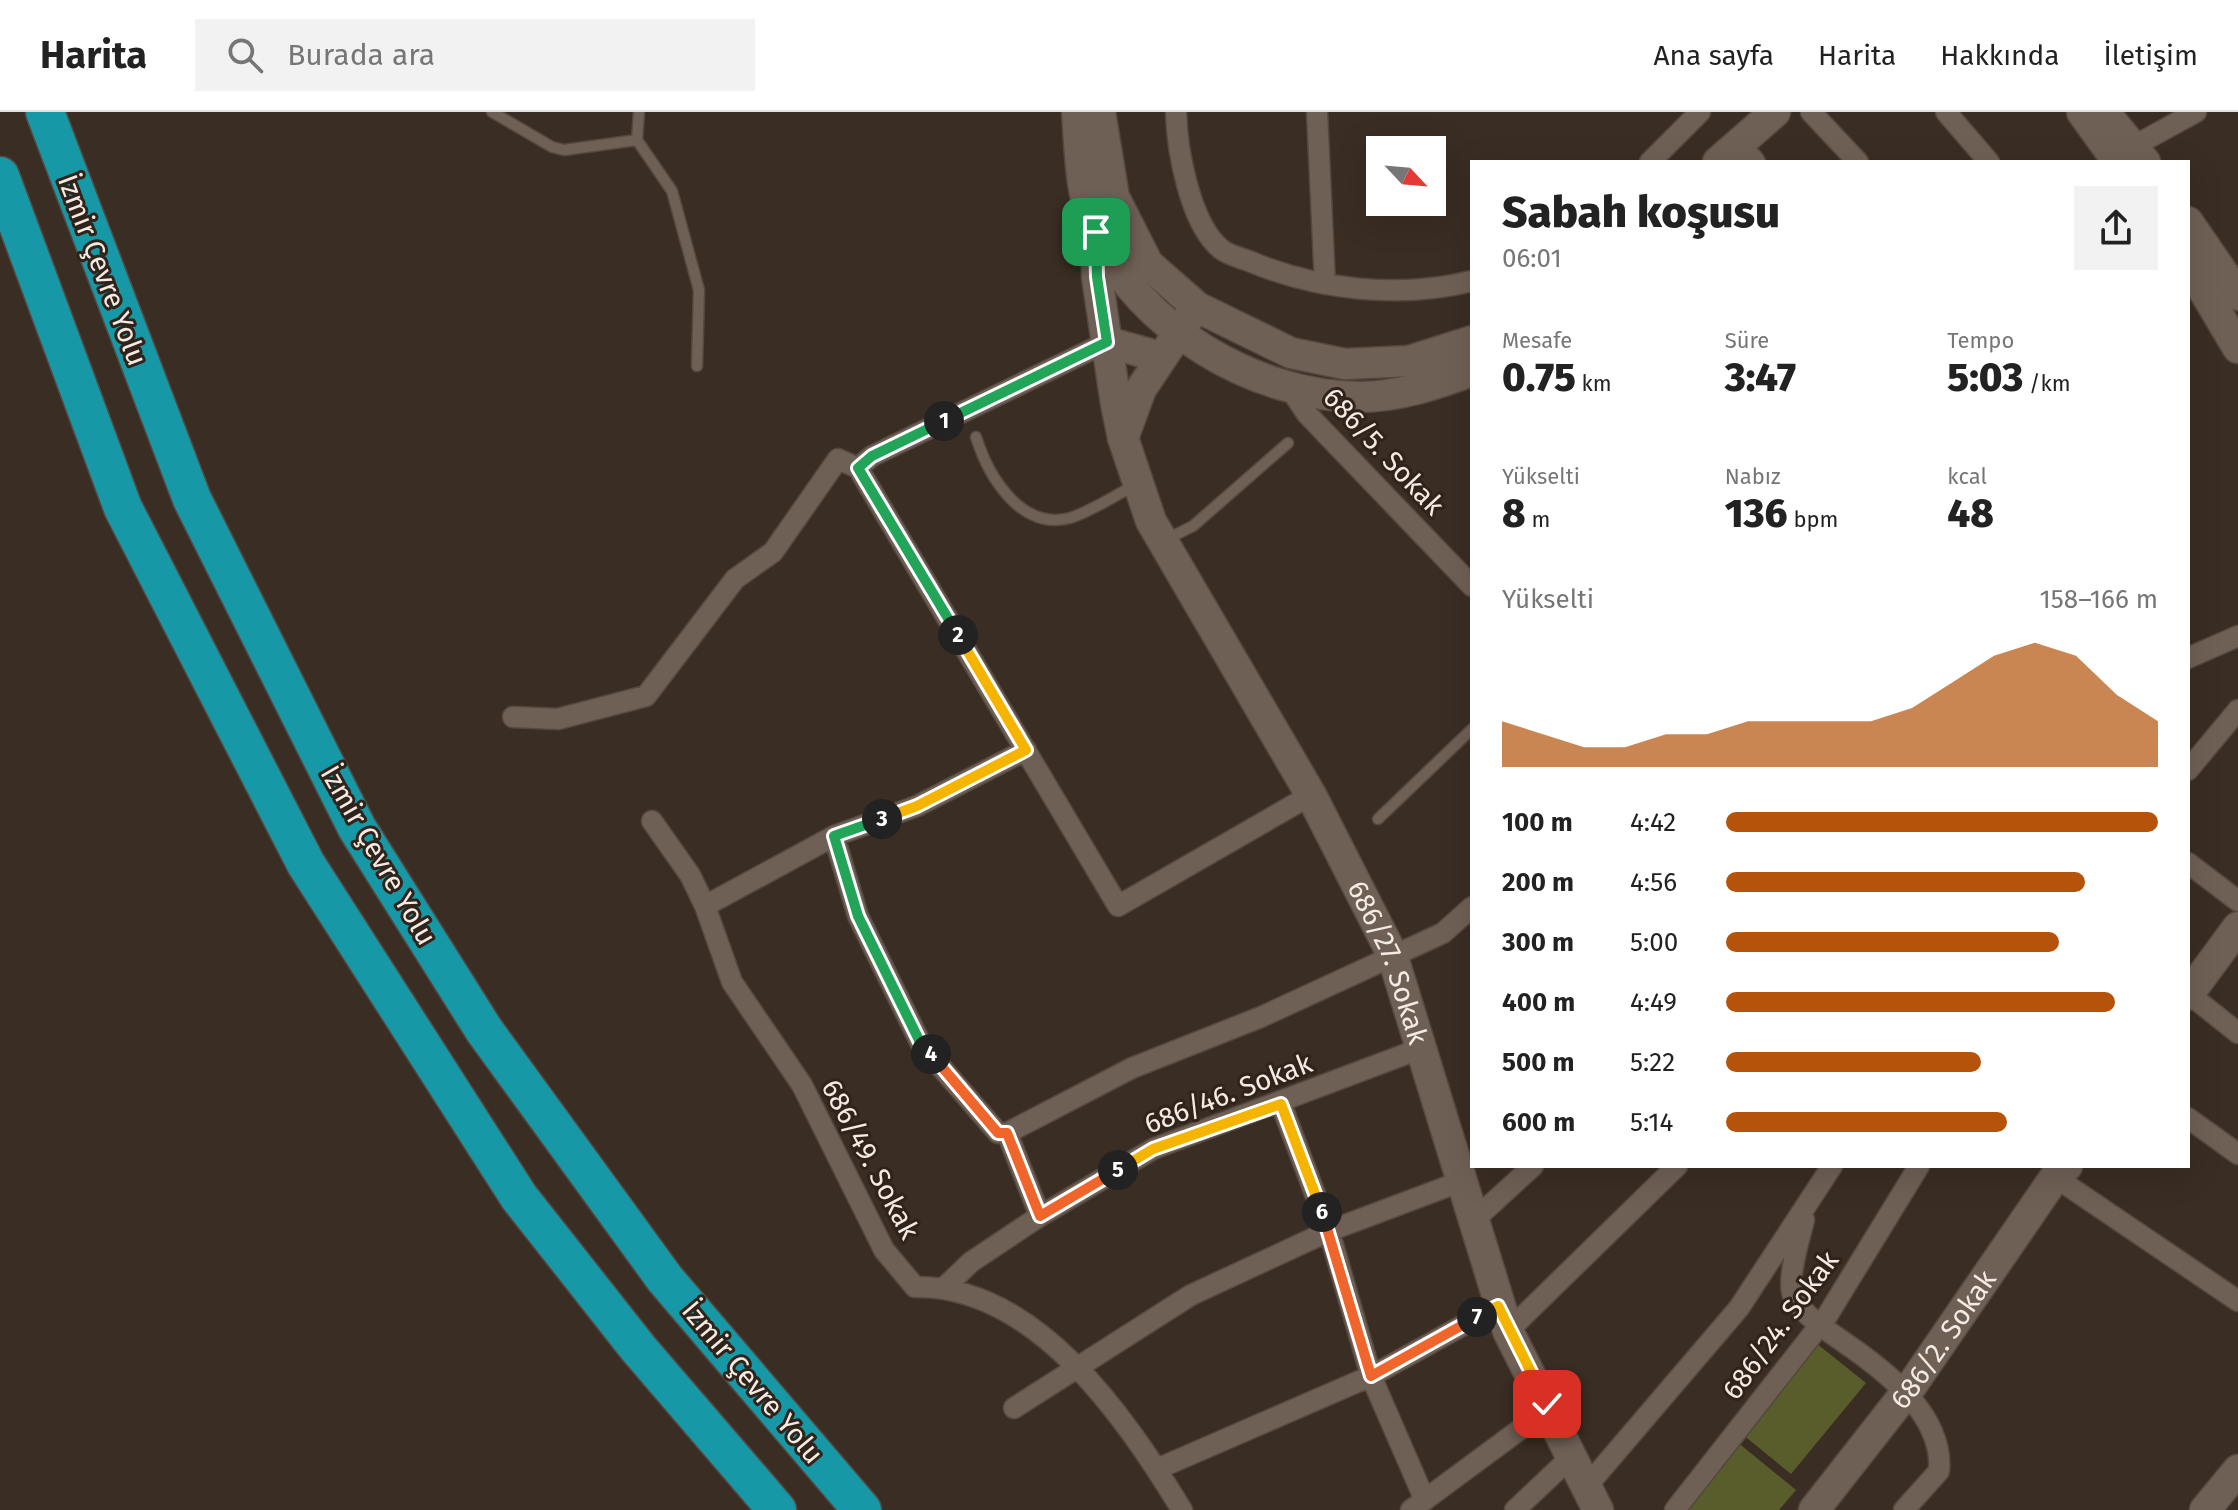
<!DOCTYPE html>
<html lang="tr">
<meta charset="utf-8">
<style>
body{margin:0;font-family:"Fira Sans",sans-serif;background:#f2f2f2;color:#222;height:100vh;display:flex;flex-direction:column;font-size:30px;white-space:nowrap}
*{box-sizing:border-box;margin:0}
p{font-size:26px;color:#767676}
.icon{flex:none;width:44px;height:44px;fill:none;stroke:currentColor;stroke-width:2;stroke-linecap:round;stroke-linejoin:round}
.map{position:relative;flex:1;overflow:hidden}
.panel{position:absolute;left:1470px;top:48px;width:720px;height:1008px;display:flex;flex-direction:column;background:#fff;border-radius:0px;box-shadow:0 8px 32px #0002}
.panel>*{flex:none}
.needle{width:52px;rotate:116deg}
.controls{position:absolute;left:1366px;top:24px;display:grid;gap:16px}
.controls a{display:grid;place-items:center;width:80px;height:80px;border-radius:0px;background:#fff;box-shadow:0 8px 32px #0002;font-size:40px}
.pin{position:absolute;display:grid;place-items:center;width:68px;height:68px;color:#fff;margin:-34px;border-radius:16px;box-shadow:0 4px 12px #0006}
.km{position:absolute;width:40px;height:40px;margin:-20px;border-radius:50%;background:#222;color:#fff;font-size:22px;line-height:40px;text-align:center}
.round{display:grid;place-items:center;flex:none;width:84px;height:84px;border-radius:0px;background:#f2f2f2}
.headline{display:flex;align-items:center;justify-content:space-between;height:136px;padding:0 32px}
h1{font-size:44px;font-weight:800;line-height:60px}
.stats{display:grid;grid-template-columns:repeat(3,1fr);gap:12px;height:136px;padding:8px 32px}
.stats div{display:grid;align-content:center}
.stats b{font-size:40px;font-weight:800}
.stats small{font-size:22px;font-weight:400}
.stats p{font-size:22px}
.chart{height:224px;padding:16px 32px}
.chart p{display:flex;justify-content:space-between}
.chart svg{width:100%;height:144px;margin-top:8px;fill:#b45309;opacity:.7}
ul{padding:0 32px;list-style:none;font-size:26px}
li{display:grid;grid-template-columns:128px 96px 1fr;align-items:center;height:60px}
li i{height:20px;border-radius:10px;background:#b45309}
header{display:flex;align-items:center;gap:48px;box-sizing:border-box;height:112px;padding:0 40px;background:#fff;border-bottom:2px solid #e0e0e0}
header strong{font-size:38px}
nav{display:flex;gap:44px;margin-inline-start:auto;font-size:28px}
.search{width:560px;height:72px;background:#f2f2f2;display:flex;align-items:center;gap:20px;box-sizing:border-box;padding:0 28px;border-radius:0px;color:#767676;font-size:30px}
.map>svg:first-child{display:block}
</style>
<header>
<strong>Harita</strong>
<div class="search"><svg class="icon" aria-label="search" viewBox="0 0 24 24"><circle cx="10" cy="10" r="6"/><path d="M15 15l6 6"/></svg>Burada ara</div>
<nav><a>Ana sayfa</a><a>Harita</a><a>Hakkında</a><a>İletişim</a></nav>
</header>
<div class="map">
<svg width="2238" height="1398" viewBox="0 0 2238 1398">
<rect width="100%" height="100%" fill="#3a2d23"/>
<!-- green -->
<path fill="#595c2b" d="M1816,1231L1866,1271L1791,1362L1742,1322Z
M1736,1329L1796,1378L1779,1398H1680Z"/>
<g fill="none" stroke-linecap="round" stroke-linejoin="round">
<!-- lane casing -->
<g stroke="#544840" stroke-width="13">
<path id="lane" d="M492,0L552,35L564,38L637,28
M639,0L637,28L672,79L699,178L697,254
M976,325C988,363 1020,419 1070,406C1092,399 1116,383 1137,372
M1165,428L1193,414L1288,331
M1378,707L1472,617"/>
</g>
<!-- street casing -->
<g stroke="#544840" stroke-width="23">
<path id="street" d="M1176,0C1177,38 1190,112 1221,137C1228,143 1241,146 1249,149C1317,178 1400,187 1472,169
M1317,0L1325,172
M1811,0L1858,50
M1946,0L1989,50
M2134,34L2196,0
M1751,45L1755,50
M1650,50L1700,0
M1289,275L1307,302L1472,474
M858,356L1118,794L1311,683
M2188,546L2238,524
M513,605L558,607L646,584L735,467L773,440L838,347L858,356L872,344L1107,230
M2188,658L2238,598
M652,709L690,763L705,794L732,870L802,973L884,1138L915,1175C1036,1173 1125,1305 1182,1398
M834,724L858,804L921,932L998,1021H1007L1132,956L1261,905L1443,821L1472,795
M2188,751L2238,789
M705,794L834,724L917,694L1026,638
M2189,882L2238,921
M1281,992L1329,1119L1371,1264L1424,1386
M2188,1006L2238,1042
M1007,1021L1040,1104
M2055,1065L2238,1189
M1474,1108L1533,1054
M1804,1108C1800,1125 1785,1171 1794,1186C1804,1204 1828,1219 1845,1231C1886,1259 1944,1304 1939,1359L1904,1398
M945,1175L971,1150L1040,1104L1153,1037L1422,936
M1508,1219L1677,1054
M1014,1296L1191,1183L1329,1119L1462,1069
M1157,1357L1371,1264L1498,1194
M1587,1374L1739,1196L1832,1054
M1411,1398L1549,1296
M1515,1398L1571,1345
M1675,1398L1827,1204L1919,1054"/>
</g>
<!-- secondary casing -->
<g stroke="#544840" stroke-width="33">
<g id="secondary">
<path d="M1077,0C1080,40 1080,82 1096,119C1138,216 1257,285 1360,285C1398,285 1437,272 1472,259"/>
<path d="M1100,0L1114,85L1148,152L1197,195L1291,241L1345,252L1409,249L1472,229"/>
<path d="M2082,0L2118,50"/>
<path d="M2104,0L2145,50"/>
<path d="M1718,50L1775,0"/>
<path d="M2188,110L2238,183"/>
<path id="s1" d="M1096,120L1097,165L1116,292L1123,326L1151,409L1311,683L1392,842L1508,1219L1598,1398"/>
<path d="M2188,152L2238,236"/>
<path d="M1107,230L1160,245"/>
<path d="M1123,326L1141,277L1189,205"/>
<path d="M2188,883L2238,815"/>
<path id="s2" d="M1814,1398L1912,1273L2055,1065L2067,1054"/>
<path d="M2205,1398L2238,1358"/>
</g>
</g>
<!-- highway casing -->
<g stroke="#544840" stroke-width="41">
<path id="highway" d="M45,0L192,387L357,716L484,918L665,1167L862,1398
M0,64L123,396L306,752L519,1085L638,1236L777,1398"/>
</g>
<!-- lane -->
<use href="#lane" stroke="#6f6055" stroke-width="10"/>
<!-- street -->
<use href="#street" stroke="#6f6055" stroke-width="20"/>
<!-- secondary -->
<use href="#secondary" stroke="#6f6055" stroke-width="30"/>
<!-- highway -->
<use href="#highway" stroke="#1798a6" stroke-width="38"/>
</g>
<g fill="none" stroke-linecap="round" stroke-linejoin="round">
<!-- split-1 casing -->
<g stroke="#fff" stroke-width="16">
<path id="split-1" d="M944,309L1107,230L1097,165L1096,120"/>
</g>
<!-- split-2 casing -->
<g stroke="#fff" stroke-width="16">
<path id="split-2" d="M944,309L872,344L858,356L958,523"/>
</g>
<!-- split-3 casing -->
<g stroke="#fff" stroke-width="16">
<path id="split-3" d="M882,707L917,694L1026,638L958,523"/>
</g>
<!-- split-4 casing -->
<g stroke="#fff" stroke-width="16">
<path id="split-4" d="M882,707L834,724L858,804L921,932L931,942"/>
</g>
<!-- split-5 casing -->
<g stroke="#fff" stroke-width="16">
<path id="split-5" d="M931,942L998,1021H1007L1040,1104L1118,1058"/>
</g>
<!-- split-6 casing -->
<g stroke="#fff" stroke-width="16">
<path id="split-6" d="M1118,1058L1153,1037L1281,992L1322,1100"/>
</g>
<!-- split-7 casing -->
<g stroke="#fff" stroke-width="16">
<path id="split-7" d="M1322,1100L1371,1264L1477,1205"/>
</g>
<!-- split-8 casing -->
<g stroke="#fff" stroke-width="16">
<path id="split-8" d="M1477,1205L1498,1194L1547,1292"/>
</g>
<!-- split-1 -->
<use href="#split-1" stroke="#22a559" stroke-width="10"/>
<!-- split-2 -->
<use href="#split-2" stroke="#22a559" stroke-width="10"/>
<!-- split-3 -->
<use href="#split-3" stroke="#f5b400" stroke-width="10"/>
<!-- split-4 -->
<use href="#split-4" stroke="#22a559" stroke-width="10"/>
<!-- split-5 -->
<use href="#split-5" stroke="#f0652b" stroke-width="10"/>
<!-- split-6 -->
<use href="#split-6" stroke="#f5b400" stroke-width="10"/>
<!-- split-7 -->
<use href="#split-7" stroke="#f0652b" stroke-width="10"/>
<!-- split-8 -->
<use href="#split-8" stroke="#f5b400" stroke-width="10"/>
</g>
<g text-anchor="middle" stroke-width="6" stroke-linejoin="round" paint-order="stroke">
<!-- street labels -->
<g font-size="28" fill="#f4ebe5" stroke="#30231a">
<text transform="translate(103 158) rotate(69)" y="10">İzmir Çevre Yolu</text>
<text transform="translate(1384 339) rotate(47)" y="10">686/5. Sokak</text>
<text transform="translate(379 743) rotate(60)" y="10">İzmir Çevre Yolu</text>
<text dy="10" stroke="none"><textPath href="#s1" startOffset="798">686/27. Sokak</textPath></text>
<text transform="translate(1228 981) rotate(-21)" y="10">686/46. Sokak</text>
<text transform="translate(871 1047) rotate(62)" y="10">686/49. Sokak</text>
<text transform="translate(1780 1213) rotate(-54)" y="10">686/24. Sokak</text>
<text dy="10" stroke="none"><textPath href="#s2" startOffset="214">686/2. Sokak</textPath></text>
<text transform="translate(753 1270) rotate(50)" y="10">İzmir Çevre Yolu</text>
</g>
</g>
</svg>
<div class="controls">
<a><svg class="needle" viewBox="-14 -14 28 28"><path d="M0-13l5 13h-10z" fill="#e53935"/><path d="M0 13l5-13h-10z" fill="#767676"/></svg></a>
</div>
<div class="pin" style="left:1096px;top:120px;background:#1e9e55"><svg class="icon" aria-label="arrive" viewBox="0 0 24 24"><path d="M6 21V4h12l-3 4 3 4H6"/></svg></div>
<div class="pin" style="left:1547px;top:1292px;background:#d93025"><svg class="icon" aria-label="check" viewBox="0 0 24 24"><path d="M5 12l5 5 9-10"/></svg></div>
<b class="km" style="left:944px;top:309px">1</b>
<b class="km" style="left:958px;top:523px">2</b>
<b class="km" style="left:882px;top:707px">3</b>
<b class="km" style="left:931px;top:942px">4</b>
<b class="km" style="left:1118px;top:1058px">5</b>
<b class="km" style="left:1322px;top:1100px">6</b>
<b class="km" style="left:1477px;top:1205px">7</b>
<section class="panel">
<div class="headline"><div><h1>Sabah koşusu</h1><p>06:01</p></div><a class="round"><svg class="icon" aria-label="share" viewBox="0 0 24 24"><path d="M12 15V3M7 8l5-5 5 5M5 13v7h14v-7"/></svg></a></div>
<div class="stats">
<div><p>Mesafe</p><b>0.75<small> km</small></b></div>
<div><p>Süre</p><b>3:47</b></div>
<div><p>Tempo</p><b>5:03<small> /km</small></b></div>
</div>
<div class="stats">
<div><p>Yükselti</p><b>8<small> m</small></b></div>
<div><p>Nabız</p><b>136<small> bpm</small></b></div>
<div><p>kcal</p><b>48</b></div>
</div>
<div class="chart"><p><span>Yükselti</span>158–166 m</p>
<svg viewBox="0 0 160 44" preserveAspectRatio="none"><path d="M0 44V30L10 34L20 38L30 38L40 34L50 34L60 30L70 30L80 30L90 30L100 26L110 18L120 10L130 6L140 10L150 22L160 30V44z"/></svg>
</div>
<ul>
<li><b>100 m</b>4:42<i style="width:100%"></i></li>
<li><b>200 m</b>4:56<i style="width:83%"></i></li>
<li><b>300 m</b>5:00<i style="width:77%"></i></li>
<li><b>400 m</b>4:49<i style="width:90%"></i></li>
<li><b>500 m</b>5:22<i style="width:59%"></i></li>
<li><b>600 m</b>5:14<i style="width:65%"></i></li>
</ul>
</section>
</div>
